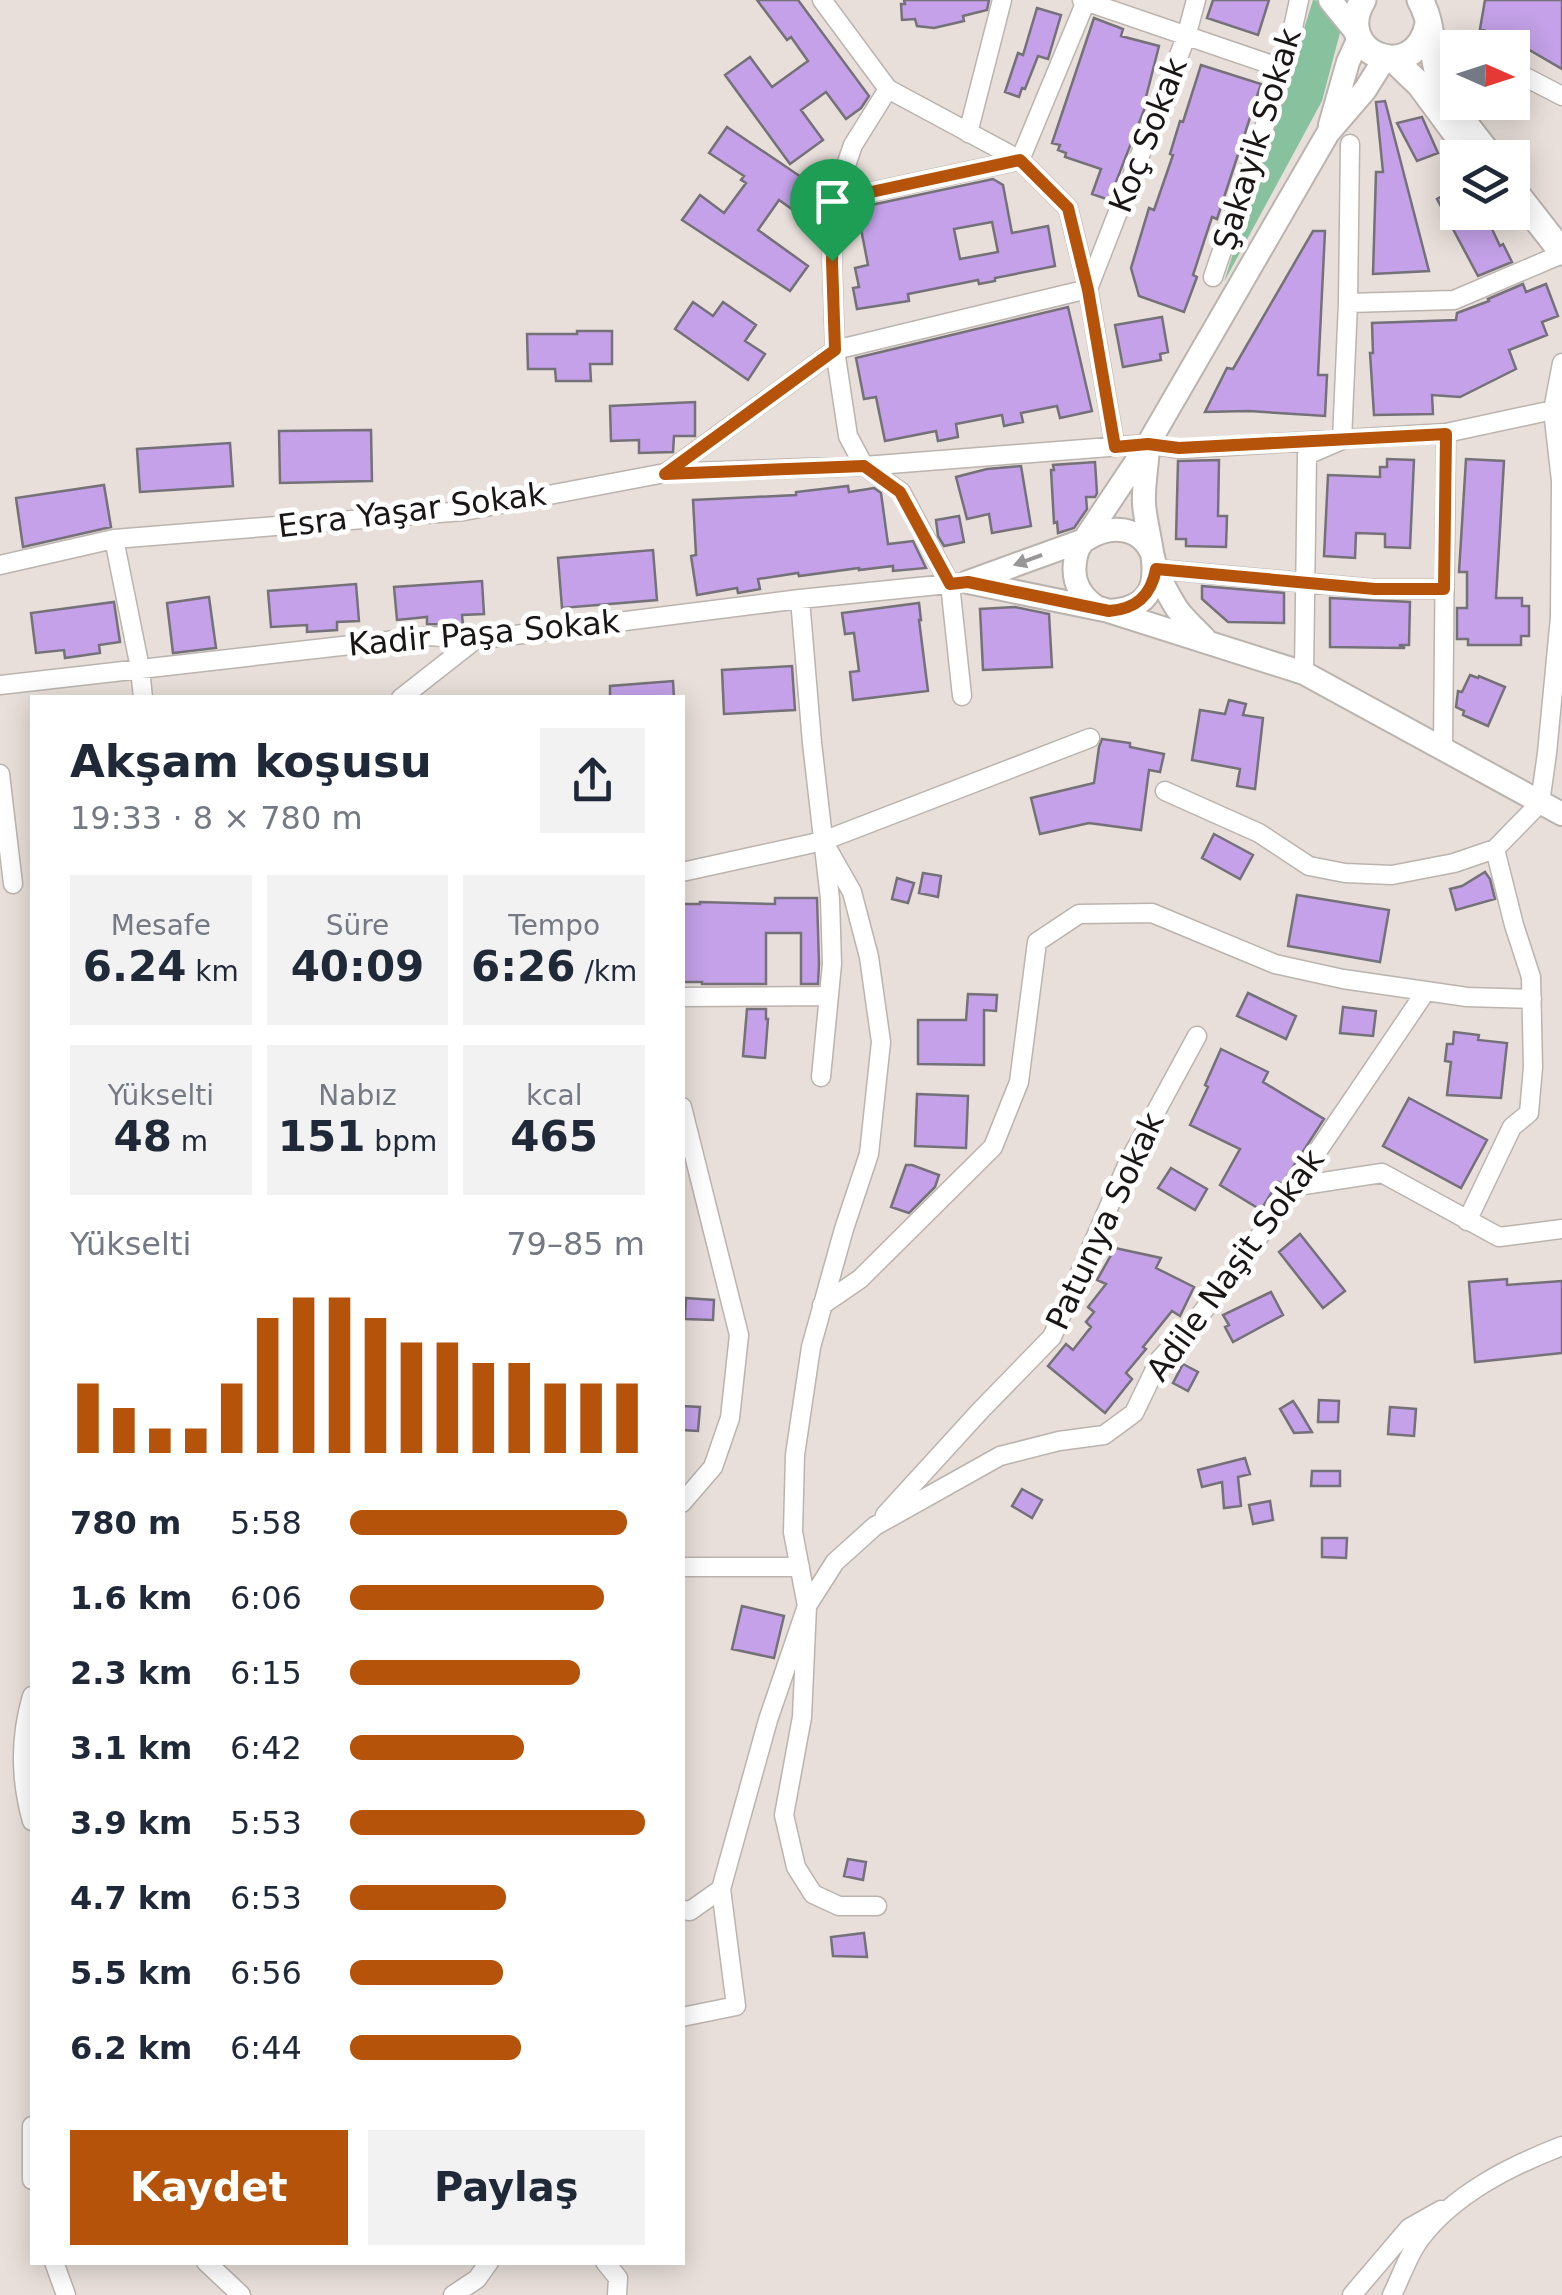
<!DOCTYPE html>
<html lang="tr">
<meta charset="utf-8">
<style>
body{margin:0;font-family:"DejaVu Sans",sans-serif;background:#f2f2f3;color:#1f2937;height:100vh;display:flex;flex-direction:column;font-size:38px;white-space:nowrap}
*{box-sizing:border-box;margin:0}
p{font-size:32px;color:#747a83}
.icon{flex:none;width:55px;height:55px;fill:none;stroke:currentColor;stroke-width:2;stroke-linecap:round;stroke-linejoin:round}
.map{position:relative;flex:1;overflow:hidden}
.sheet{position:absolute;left:30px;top:695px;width:655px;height:1570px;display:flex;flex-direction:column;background:#fff;border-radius:0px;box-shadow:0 5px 25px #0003}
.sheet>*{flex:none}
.needle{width:65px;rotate:93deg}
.buttons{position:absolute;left:1440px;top:30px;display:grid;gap:20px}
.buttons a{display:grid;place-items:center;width:90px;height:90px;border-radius:0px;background:#fff;box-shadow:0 5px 25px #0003;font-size:50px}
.pin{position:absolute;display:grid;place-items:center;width:85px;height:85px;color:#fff;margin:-102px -42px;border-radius:50% 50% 50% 0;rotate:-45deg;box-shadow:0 0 10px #0007}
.pin .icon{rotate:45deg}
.round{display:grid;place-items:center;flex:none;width:105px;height:105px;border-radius:0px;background:#f2f2f3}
.head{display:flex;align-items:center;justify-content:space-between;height:170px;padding:0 40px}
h1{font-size:45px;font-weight:700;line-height:75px}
.stats{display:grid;grid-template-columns:repeat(3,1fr);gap:15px;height:170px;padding:10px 40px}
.stats div{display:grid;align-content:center;border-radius:0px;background:#f2f2f3;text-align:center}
.stats b{font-size:42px;font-weight:700}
.stats small{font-size:28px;font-weight:400}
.stats p{font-size:28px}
.chart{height:280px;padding:20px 40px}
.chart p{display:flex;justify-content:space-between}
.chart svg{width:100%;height:180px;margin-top:10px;stroke:#b45309;stroke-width:6}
.action{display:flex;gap:20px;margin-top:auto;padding:20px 40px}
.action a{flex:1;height:115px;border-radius:0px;background:#b45309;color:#fff;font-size:40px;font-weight:700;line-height:115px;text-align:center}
.action a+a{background:#f2f2f3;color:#1f2937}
ul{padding:0 40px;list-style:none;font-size:32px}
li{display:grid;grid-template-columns:160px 120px 1fr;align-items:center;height:75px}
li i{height:25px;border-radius:12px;background:#b45309}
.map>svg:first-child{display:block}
</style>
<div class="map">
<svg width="1562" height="2295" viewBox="0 0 1562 2295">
<rect width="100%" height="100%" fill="#e8dfda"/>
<!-- green -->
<path fill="#88c19e" d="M1313,0L1320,1L1341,29L1322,101L1224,282Z"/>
<!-- building -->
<path fill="#c4a1e8" stroke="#747178" stroke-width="2.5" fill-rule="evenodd" d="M757,0H798L869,96L861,108L846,119L826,92L801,110L823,140L790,164L725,75L750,57L772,87L808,61L791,37L787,40Z
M904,0H989L987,10L963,16L964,21L934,28L917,26L915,19L902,20L901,4H905Z
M1213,0H1269L1258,35L1207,18Z
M1485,0H1562V69L1514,41L1480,29Z
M1037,8L1061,15L1048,59L1038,56L1025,89L1022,88L1019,97L1005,92L1018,53L1023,55Z
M1094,18L1123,29L1121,36L1159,46L1144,105H1146L1109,200L1092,194L1101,169L1065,157L1066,153L1058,150L1060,145L1052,143Z
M1201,65L1261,84L1217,219L1212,217L1193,275L1197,277L1184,312L1139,296L1131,268L1149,208L1154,210L1173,155L1170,154L1180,121L1183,122Z
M1385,101L1400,159L1429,271L1373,274L1376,172H1383L1376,102Z
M1422,117L1438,153L1417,161L1397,123Z
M727,127L813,185L796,212L779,200L758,230L808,266L790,291L682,220L700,195L724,213L746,183L741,180L744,176L709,153Z
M993,179L1003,185L1012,233L1048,226L1055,266L995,278V281L979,284L978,280L908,294L909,301L857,309L853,288L859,287L855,268L868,265L857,208ZM992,222L998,252L960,259L954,229Z
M1458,187V212H1484L1500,246L1503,244L1512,262L1478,276L1437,199Z
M1313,231H1325L1318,375H1327L1325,416L1249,411L1205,412L1227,368L1233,369Z
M1523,284L1526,292L1546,284L1558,316L1542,322L1547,335L1509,350L1516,369L1460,397L1432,395L1433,414L1374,415L1370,353H1373L1372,323L1456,320L1457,313L1489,301L1488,299Z
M693,302L713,316L723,302L756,325L745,341L765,354L748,380L675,329Z
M1068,307L1092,411L1060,418L1057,406L1021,413L1023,422L1004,426L1002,415L956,424L958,437L938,441L936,431L885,441L876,397L864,399L856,358Z
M1162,317L1168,352L1160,354L1161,360L1123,367L1115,325Z
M577,331H612V364H590L591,381H556L555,369H528L527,334H577Z
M695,402V436H674L673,452L639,453V440L611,441L610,406Z
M371,430L372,481L280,483L279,431Z
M230,443L233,486L140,492L137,449Z
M1387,459L1414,460L1410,548L1385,547V534L1356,533L1355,558L1324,556L1328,475L1380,477V467H1387Z
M1466,459L1504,461L1496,598H1522V606H1529V636H1521V645H1468V639H1457V608H1467V572H1459Z
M1219,460L1218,516H1227L1226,547L1186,546V539H1176L1178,461Z
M1095,462L1097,493L1095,497H1086L1087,509L1074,528L1058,533L1057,522L1054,523L1051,470H1054L1053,465Z
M1021,466L1031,526L992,533L989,514L967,519L956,477L987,469Z
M104,485L111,527L23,547L16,498Z
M848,486L849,492L874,488L881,493L888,544L913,541L926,568L893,571V566L859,570V568L799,576L798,573L758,579L760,589L738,593L737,588L697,595L691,556L696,555L693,500L796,495V492Z
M959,516L964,542L944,546L938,536L936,520Z
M653,550L657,600L562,608L558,558Z
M482,581L484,614L462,615L463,625L427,624V617L397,620L394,587Z
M356,584L359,621L337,622V630L307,632V625L271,627L268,591Z
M1202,586L1284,593V623L1228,622L1202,599Z
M209,597L216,648L173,653L167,603Z
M1330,598L1410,602L1409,645H1399L1405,648L1330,647Z
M114,602L120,642L99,645L100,653L65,658L64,650L36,653L31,613Z
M919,603L921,620H919L928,691L853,700L850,672L859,671L854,633L845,634L842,613Z
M1015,607L1049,614L1052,667L983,670L980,609Z
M792,666L795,710L724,714L722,670Z
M1470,675L1478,678L1479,676L1505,687L1488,726L1463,715L1464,711L1456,707L1458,691L1462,692Z
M673,681L674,698H610V686Z
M1229,700L1246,704L1243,715L1263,718L1255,789L1237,786L1240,769L1192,760L1200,710L1225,714Z
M1102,739L1130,743V747L1164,754L1160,772L1149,770L1141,830L1089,823L1040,834L1031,798L1094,783L1099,747Z
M1214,834L1253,855L1240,879L1202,858Z
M1485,872L1490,879L1495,899L1456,910L1450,889L1462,886Z
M923,873L941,876L938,897L919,893Z
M897,878L914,883L908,903L892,899Z
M1297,895L1389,910L1380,962L1288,946Z
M775,898H817L819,964L818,984H801V933H766V984H702V982H682V904H700V902L775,904Z
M1248,993L1296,1016L1286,1039L1237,1016Z
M968,994L997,995L996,1011L984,1010V1065L918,1064V1020H966Z
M1343,1007L1376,1011L1373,1036L1340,1033Z
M747,1009H766V1019H768L765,1058L743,1056Z
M1454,1032L1479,1035L1478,1040L1507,1043L1501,1098L1447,1095L1451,1062L1445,1061L1447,1044H1453Z
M1221,1049L1268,1072L1263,1082L1324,1119L1282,1184L1278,1182L1261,1210L1220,1185L1240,1149L1190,1125L1208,1087L1205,1085Z
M917,1094L968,1096L966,1148L915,1146Z
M1409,1098L1487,1140L1461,1188L1383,1146Z
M906,1165H912L939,1175L935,1187L909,1213L891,1207Z
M1171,1168L1207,1189L1195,1210L1158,1188Z
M1300,1234L1345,1291L1323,1308L1279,1252Z
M1115,1248L1161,1258L1156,1268L1194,1287L1180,1316L1172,1311L1143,1347L1146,1349L1126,1373L1132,1379L1105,1413L1048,1366L1066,1344L1073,1350L1091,1327L1086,1322L1094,1312L1088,1307L1106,1284L1097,1280Z
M1507,1279V1285L1562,1281V1353L1475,1362L1469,1282Z
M1271,1292L1283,1315L1233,1342L1225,1327L1229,1325L1223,1315Z
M686,1298L714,1300L713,1320L685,1319Z
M1183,1364L1198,1372L1188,1391L1173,1383Z
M1319,1400L1339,1401L1338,1422H1318Z
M1293,1401L1299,1410L1312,1432L1294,1433L1280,1409Z
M682,1406L700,1407L698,1431L682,1430Z
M1390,1407L1416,1409L1414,1436L1388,1434Z
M1245,1458L1250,1474L1238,1477L1241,1506L1224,1508L1222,1482L1202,1487L1198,1470Z
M1312,1471H1340V1486H1311Z
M1022,1489L1042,1500L1032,1518L1012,1506Z
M1270,1501L1273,1520L1253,1524L1249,1505Z
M1322,1538H1347L1346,1558L1322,1557Z
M742,1606L784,1616L774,1658L732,1649Z
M848,1859L866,1862L863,1880L844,1876Z
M864,1933L867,1957L833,1956L831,1937Z"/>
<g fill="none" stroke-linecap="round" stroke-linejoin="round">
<!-- minor casing -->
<g stroke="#bbb3ae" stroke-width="21">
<path id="minor" d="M822,0L888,89L1020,160L1086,1
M1082,0L1284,69
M1512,70L1562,96
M888,89L853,145L834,200L832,261L835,350L848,436L864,466L901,492L950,584L962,696
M968,133L1002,0
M834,200L1020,160L1068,208L1088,289L1115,447
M1213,277L1284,69L1299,0
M1348,303L1454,300L1562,254
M666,473L835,350L1088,289L1186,37L1196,0
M114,539L140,668L143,698
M0,565L114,539L464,511L665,473L864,466L1148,444L1179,449L1446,433L1553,410L1562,363
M1156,569L1375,589H1443
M800,599L812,743L830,899L832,964L821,1077
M1304,673L1307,455L1342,440L1348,303L1350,144
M0,685L430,636L475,640L800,599L968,582
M401,698L475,640
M1443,747L1446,433
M0,774L13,884
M1165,791L1259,833L1309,866L1345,873L1392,875L1454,863L1495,849
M682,872L823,841L1090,738
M682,997L829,996
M682,1107L739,1335L730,1418L713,1467L682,1503
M1297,1186L1382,1173L1499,1237L1562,1229
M1467,1221L1512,1127L1529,1113L1533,1067L1531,977L1514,925L1495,849L1540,803L1547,753L1560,617L1561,481L1553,410
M822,1305L860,1279L993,1147L1019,1082L1037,942L1079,914L1152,913L1275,964L1343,979L1467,997L1532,999
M885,1515L980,1411L1052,1337L1128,1163L1197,1036
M682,1567H800
M32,1696C20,1737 20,1779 32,1821
M877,1906H839L813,1894L796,1867L784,1815L802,1717L807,1606L835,1562L875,1526L1000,1456L1059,1441L1104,1435L1134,1413L1160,1359L1195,1322L1297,1186L1319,1149L1426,991
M682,1910L690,1911L721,1889
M682,2017L736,2006L721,1889L768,1720L807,1606L793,1532L795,1455L811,1347L844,1229L869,1154L881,1042L869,957L852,892L823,841
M32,2126V2180
M54,2262L66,2295
M206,2262L241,2295
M605,2262L618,2278L617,2295
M453,2295L477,2279L489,2262
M1352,2295L1409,2228L1441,2210
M1392,2295C1401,2277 1408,2255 1420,2239C1454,2194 1510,2166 1562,2146"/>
</g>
<!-- tertiary casing -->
<g stroke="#bbb3ae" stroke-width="26">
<path id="tertiary" d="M1330,0L1356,32
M1385,58L1365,90L1328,133L1148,444L1078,549C1070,574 1075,592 1096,607L1304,673L1562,814
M1330,125L1348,62L1359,38
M968,582L1109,611C1178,607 1147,546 1144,504C1143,486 1147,466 1148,448
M968,582L1087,539C1110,524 1141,526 1152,554C1156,564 1152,559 1156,569C1160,581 1168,593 1174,604C1181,617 1195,628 1205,639"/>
</g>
<!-- secondary casing -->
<g stroke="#bbb3ae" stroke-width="29">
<path id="secondary" d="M1363,0C1331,53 1415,87 1428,24
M1420,0C1432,20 1431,47 1437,70C1446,103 1471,131 1492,158
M1393,59L1420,85L1454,131
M1512,188L1562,252"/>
</g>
<!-- minor -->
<use href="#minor" stroke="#fff" stroke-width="18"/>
<!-- tertiary -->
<use href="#tertiary" stroke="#fff" stroke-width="22"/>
<!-- secondary -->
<use href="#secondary" stroke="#fff" stroke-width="25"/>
</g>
<!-- one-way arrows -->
<defs><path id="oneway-solid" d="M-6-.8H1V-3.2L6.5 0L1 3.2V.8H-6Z" transform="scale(2.5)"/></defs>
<use fill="#989696" href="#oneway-solid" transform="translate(1028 560) rotate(160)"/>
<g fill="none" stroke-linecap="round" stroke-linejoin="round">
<!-- route casing -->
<g stroke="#fff" stroke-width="20">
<path id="route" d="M1020,160L1068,208L1088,290L1115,447L1148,444L1179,448L1446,434L1444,589H1375L1156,569C1151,596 1136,609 1109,611L968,582L950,584L900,492L864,466L665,474L835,350L832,261L834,200Z"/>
</g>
<!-- route -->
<use href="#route" stroke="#b45309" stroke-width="12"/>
</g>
<g text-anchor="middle" stroke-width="10" stroke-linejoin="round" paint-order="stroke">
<!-- street labels -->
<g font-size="32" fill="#191615" stroke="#fff">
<text transform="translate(1148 135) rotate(-69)" y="11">Koç Sokak</text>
<text transform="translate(1257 139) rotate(-73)" y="11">Şakayik Sokak</text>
<text transform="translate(412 510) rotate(-7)" y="11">Esra Yaşar Sokak</text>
<text transform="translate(484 633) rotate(-5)" y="11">Kadir Paşa Sokak</text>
<text transform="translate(1105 1221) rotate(-65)" y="11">Patunya Sokak</text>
<text transform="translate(1235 1265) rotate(-54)" y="11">Adile Naşit Sokak</text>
</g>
</g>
</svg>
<div class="buttons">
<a><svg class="needle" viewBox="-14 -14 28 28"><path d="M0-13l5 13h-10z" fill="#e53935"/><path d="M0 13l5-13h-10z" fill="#747a83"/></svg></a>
<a><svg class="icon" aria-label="layers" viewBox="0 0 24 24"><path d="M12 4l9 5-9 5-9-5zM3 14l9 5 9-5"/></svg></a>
</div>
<div class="pin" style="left:832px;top:261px;background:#1e9e55"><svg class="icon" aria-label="arrive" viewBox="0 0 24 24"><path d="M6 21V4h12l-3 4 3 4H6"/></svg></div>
<section class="sheet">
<div class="head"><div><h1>Akşam koşusu</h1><p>19:33 · 8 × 780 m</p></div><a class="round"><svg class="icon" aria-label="share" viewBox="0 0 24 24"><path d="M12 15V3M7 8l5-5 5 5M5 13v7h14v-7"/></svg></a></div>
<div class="stats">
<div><p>Mesafe</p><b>6.24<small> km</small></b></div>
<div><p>Süre</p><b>40:09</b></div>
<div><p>Tempo</p><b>6:26<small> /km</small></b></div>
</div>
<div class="stats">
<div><p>Yükselti</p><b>48<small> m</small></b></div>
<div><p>Nabız</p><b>151<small> bpm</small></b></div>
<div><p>kcal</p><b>465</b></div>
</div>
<div class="chart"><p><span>Yükselti</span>79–85 m</p>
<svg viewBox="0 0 160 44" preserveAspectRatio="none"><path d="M5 44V27M15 44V33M25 44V38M35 44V38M45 44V27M55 44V11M65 44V6M75 44V6M85 44V11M95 44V17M105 44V17M115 44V22M125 44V22M135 44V27M145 44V27M155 44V27"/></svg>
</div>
<ul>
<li><b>780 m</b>5:58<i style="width:94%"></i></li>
<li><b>1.6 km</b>6:06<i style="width:86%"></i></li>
<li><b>2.3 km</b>6:15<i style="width:78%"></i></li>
<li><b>3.1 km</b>6:42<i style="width:59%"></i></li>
<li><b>3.9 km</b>5:53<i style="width:100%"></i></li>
<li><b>4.7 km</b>6:53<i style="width:53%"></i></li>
<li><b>5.5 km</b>6:56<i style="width:52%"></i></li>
<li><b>6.2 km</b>6:44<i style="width:58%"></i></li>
</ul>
<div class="action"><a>Kaydet</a><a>Paylaş</a></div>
</section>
</div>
